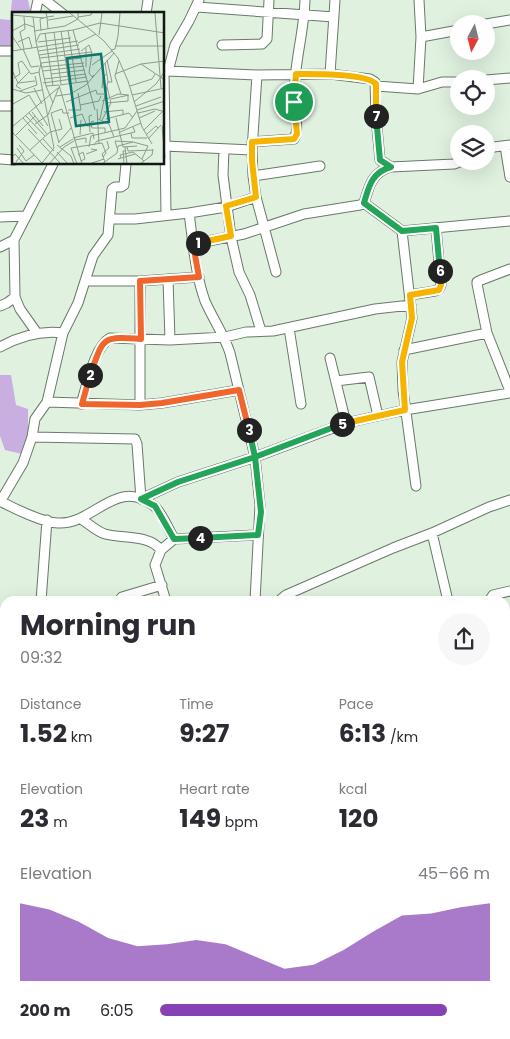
<!DOCTYPE html>
<meta charset="utf-8">
<style>
body{margin:0;font-family:Poppins,sans-serif;background:#f7f7f7;color:#2b2b33;height:100vh;display:flex;flex-direction:column;font-size:19px;white-space:nowrap}
*{box-sizing:border-box;margin:0}
p{font-size:16px;color:#7c7c81}
.icon{flex:none;width:28px;height:28px;fill:none;stroke:currentColor;stroke-width:2;stroke-linecap:round;stroke-linejoin:round}
.map{position:relative;flex:1;overflow:hidden}
.drawer{position:absolute;left:0px;top:596px;width:510px;height:444px;display:flex;flex-direction:column;background:#fff;border-radius:15px 15px 0 0;box-shadow:0 5px 20px #0002}
.drawer>*{flex:none}
.needle{width:32px;rotate:187deg}
.buttons{position:absolute;left:450px;top:15px;display:grid;gap:10px}
.buttons a{display:grid;place-items:center;width:45px;height:45px;border-radius:50%;background:#fff;box-shadow:0 5px 20px #0002;font-size:25px}
.pin{position:absolute;display:grid;place-items:center;width:42px;height:42px;color:#fff;margin:-21px;border:2px solid #fff;border-radius:50%;box-shadow:0 1px 5px #0007}
.km{position:absolute;width:25px;height:25px;margin:-12px;border-radius:50%;background:#222;color:#fff;font-size:14px;line-height:25px;text-align:center}
.round{display:grid;place-items:center;flex:none;width:52px;height:52px;border-radius:26px;background:#f7f7f7}
.headline{display:flex;align-items:center;justify-content:space-between;height:85px;padding:0 20px}
h1{font-size:28px;font-weight:700;line-height:38px}
.stats{display:grid;grid-template-columns:repeat(3,1fr);gap:8px;height:85px;padding:5px 20px}
.stats div{display:grid;align-content:center}
.stats b{font-size:25px;font-weight:700}
.stats small{font-size:14px;font-weight:400}
.stats p{font-size:14px}
.chart{height:140px;padding:10px 20px}
.chart p{display:flex;justify-content:space-between}
.chart svg{width:100%;height:90px;margin-top:5px;fill:#8641b5;opacity:.7}
ul{padding:0 20px;list-style:none;font-size:16px}
li{display:grid;grid-template-columns:80px 60px 1fr;align-items:center;height:38px}
li i{height:12px;border-radius:6px;background:#8641b5}
.map>svg:first-child{display:block}
</style>
<div class="map">
<svg width="510" height="1039" viewBox="0 0 510 1039">
<rect width="100%" height="100%" fill="#e0f1e0"/>
<!-- green -->
<path fill="#c9aee1" d="M12,0H28L31,14H14V48H0V19L10,20Z
M0,375H11L16,405L28,409V442L22,454L5,450L0,436Z"/>
<g fill="none" stroke-linecap="round" stroke-linejoin="round">
<!-- street casing -->
<g stroke="#6a796a" stroke-width="11">
<path id="street" d="M45,0L63,14
M335,0L330,74L370,79L375,82L376,117L380,160L391,167L454,164L462,161
M197,7L334,17
M35,14L38,0
M146,14L148,0
M486,24L510,20
M421,37L459,30
M222,45L262,44L267,39L269,0
M0,51H14
M164,71L166,215
M164,71H168L175,45L189,21L199,0
M168,71L257,75L330,74
M257,75L252,150L253,176L256,197L276,272
M486,80L510,78
M376,86L418,89L442,82H459
M418,89L421,37L419,0
M0,106H14
M252,142L294,139C300,128 294,114 294,101C293,67 304,34 305,0
M165,146L252,150
M505,146L510,177
M224,149L223,175L231,237L239,272L250,295L261,331
M486,150L494,147L510,145
M0,159L14,160
M253,176L320,166
M364,203L402,231
M189,213C193,242 195,273 205,301C213,319 224,335 230,353L255,457L260,505L255,601
M0,217L25,216
M110,219H135L189,213L226,207L256,197
M14,240L15,297L20,309L37,333
M193,244L244,234L304,214L360,205L364,203C369,186 372,172 391,167
M0,247L14,240L53,164
M510,269L481,280L477,282V284L487,333L510,391
M168,279L170,340
M85,281H140L199,277
M410,295L435,291L439,289L441,285L436,228
M0,306L7,303L15,297
M289,328L301,404
M0,347C20,336 41,330 63,333
M404,350L487,333
M330,358L346,423
M336,381L369,377L378,416
M47,402L140,405L162,403L239,390
M81,404C87,386 94,347 110,338L170,340L225,337L246,332L273,331L375,309L411,305
M140,405V281
M32,437L135,439L137,444L141,499L178,482L255,457L346,423L405,410L510,393
M416,486L403,390L402,362L412,318L402,231L510,221
M0,501C13,508 44,523 58,523C94,525 116,476 154,506C161,511 169,530 174,539
M0,502L23,463L32,437L35,419L47,402L63,333L78,303L93,256L108,235L112,189L115,187H121L124,185L126,164
M81,519C88,523 97,532 105,534C123,539 148,534 161,550
M432,533L448,601
M41,601L47,520
M119,601L122,597L162,585
M166,601L155,565L161,550L174,539L258,535
M279,601L286,595L393,548L432,533L489,507L510,500
M489,601L493,595L510,591
M505,625H510
M505,663H510
M505,711H510
M0,712L5,704
M505,771H510
M505,826H510
M0,843L5,838
M505,886H510
M505,938L510,939
M0,973L5,970
M505,1010H510
M288,1035L289,1039
M434,1035V1039
M129,1039L130,1035
M206,1039L207,1035"/>
</g>
<!-- street -->
<use href="#street" stroke="#fff" stroke-width="9"/>
</g>
<g fill="none" stroke-linecap="round" stroke-linejoin="round">
<!-- split-1 casing -->
<g stroke="#fff" stroke-width="10">
<path id="split-1" d="M198,243L231,236L226,206L256,197L252,161V142L294,139L297,134L294,102"/>
</g>
<!-- split-2 casing -->
<g stroke="#fff" stroke-width="10">
<path id="split-2" d="M90,375C104,338 100,336 141,339L140,281L199,277L193,244L198,243"/>
</g>
<!-- split-3 casing -->
<g stroke="#fff" stroke-width="10">
<path id="split-3" d="M90,375L82,404L140,405L162,403L239,390L249,430"/>
</g>
<!-- split-4 casing -->
<g stroke="#fff" stroke-width="10">
<path id="split-4" d="M200,538L174,539L155,506L141,499L178,482L255,457L249,430"/>
</g>
<!-- split-5 casing -->
<g stroke="#fff" stroke-width="10">
<path id="split-5" d="M200,538L258,535L261,512L255,457L342,424"/>
</g>
<!-- split-6 casing -->
<g stroke="#fff" stroke-width="10">
<path id="split-6" d="M342,424L405,410L402,362L412,318L410,295L439,290L441,285L440,271"/>
</g>
<!-- split-7 casing -->
<g stroke="#fff" stroke-width="10">
<path id="split-7" d="M376,116L380,160L391,167C372,172 369,186 364,203L402,231L436,228L440,271"/>
</g>
<!-- split-8 casing -->
<g stroke="#fff" stroke-width="10">
<path id="split-8" d="M294,102L296,74C311,74 367,73 376,84V116"/>
</g>
<!-- split-1 -->
<use href="#split-1" stroke="#f5b400" stroke-width="6"/>
<!-- split-2 -->
<use href="#split-2" stroke="#f0652b" stroke-width="6"/>
<!-- split-3 -->
<use href="#split-3" stroke="#f0652b" stroke-width="6"/>
<!-- split-4 -->
<use href="#split-4" stroke="#22a559" stroke-width="6"/>
<!-- split-5 -->
<use href="#split-5" stroke="#22a559" stroke-width="6"/>
<!-- split-6 -->
<use href="#split-6" stroke="#f5b400" stroke-width="6"/>
<!-- split-7 -->
<use href="#split-7" stroke="#22a559" stroke-width="6"/>
<!-- split-8 -->
<use href="#split-8" stroke="#f5b400" stroke-width="6"/>
</g>
<!-- overview -->
<g transform="translate(12 12)">
<rect width="152" height="152" fill="#e0f1e0"/>
<path fill="none" stroke="#8e9a8e" stroke-width="1" d="M58,1L92,29L106,46L116,69L130,115L140,132M143,1L149,76M0,3L32,6M21,5L24,30M66,5L79,3L80,1M36,8L61,4M36,17L35,5L42,4M56,18L64,70M61,18L88,11L153,21M0,19L13,12L22,15M22,19L53,14L66,7V1M29,19L28,7L35,5L34,1M49,19L57,71M8,20L12,37M8,20L13,17L12,5M42,20L49,72M33,21L41,74M87,23L90,1M0,24L9,37M6,30L17,25L20,36M26,30L59,26M66,31L84,22M104,34H153M11,37L19,55L27,54M99,38L103,37L106,24L108,1M0,39L66,29M26,39L67,33M69,39L77,33L80,41L77,61L80,65L82,63M27,43L68,37M28,46L80,40M95,48L100,70H96M107,49L103,64L109,82M29,51L27,60L42,136L30,151M29,51L70,46M129,52L153,68M80,53L100,39M30,55L72,51M74,55V36M0,58L6,71L4,74L9,77M31,59L72,54M39,62L73,58M103,62L129,52L153,49M2,66L8,62L6,51L10,49L19,62L27,60M32,67L74,62M6,71L23,69M6,71L17,60M31,71L75,65M48,73L76,69M34,74L41,91M118,74L140,67L143,62M22,76L30,92M90,76L91,65L95,62M0,77L14,81L30,78M8,79L25,73L23,64M120,83L153,76M44,84L58,82L74,73L102,41M99,87L117,83M90,89L106,82L116,83M54,90L84,78L85,82H92M122,90L144,72L153,59M94,91L116,89V83M1,92L17,83L36,114M68,93L87,89L89,84M124,94L149,85M85,97L87,132M56,98H69L66,81M125,98L153,89M20,100L31,114M92,100L111,98V103M17,101L35,122M39,101L47,131M39,101L50,97L51,101H57M126,101L143,97L153,100M36,103L47,75M14,104L33,124M11,106L25,122M58,106L70,102L75,114H80M104,106L111,135L125,134M127,106L143,99M86,107L97,112L102,125L123,120L121,115M88,107L96,69L93,51M94,107L117,101L121,106M90,108L99,91L95,75M82,109L79,110L80,116H93V121M153,111L150,115L153,146M23,112L36,103M0,115L46,76M16,117L49,152M132,118L150,100M0,120L31,152M78,120L77,104L80,103M108,120L129,111M119,121L120,126H135M4,123L23,104M68,123L69,108M134,123L144,114L146,116M61,126L81,121L82,127M31,127L42,139M136,127L149,113M62,128L74,126V131M47,130L59,116M45,133L59,144L62,152M82,133L85,129L102,125M48,135L61,127M77,135L79,124L113,116L125,99M113,135L115,152M115,135L116,139L141,138M5,136L14,149L22,143M105,136L103,129L121,130M18,138L38,120L50,117L47,107M45,140L56,152M74,142L85,138L79,137M66,143L71,140L73,147L69,149M0,145L3,142L12,152M109,146L108,143L121,140L132,149M106,147L123,142M4,150L12,139L7,133M93,150L90,142L97,136L95,129M112,151L111,139H114M37,152L52,135L62,129M65,152L59,136L90,131L94,141L91,145M70,152L47,73L34,74L24,30L28,22L61,18L83,98M77,152L92,147M90,152L105,141L106,134L121,130L136,134L130,147M128,152L140,143L141,137"/>
<path fill="#0f766e" fill-opacity="0.15" stroke="#0f766e" stroke-width="2.5" d="M89,42L97,110L64,114L55,46Z"/>
<rect width="152" height="152" fill="none" stroke="#121812" stroke-width="2.5"/>
</g>
</svg>
<div class="buttons">
<a><svg class="needle" viewBox="-14 -14 28 28"><path d="M0-13l5 13h-10z" fill="#e53935"/><path d="M0 13l5-13h-10z" fill="#7c7c81"/></svg></a>
<a><svg class="icon" aria-label="locate" viewBox="0 0 24 24"><circle cx="12" cy="12" r="6"/><path d="M12 2v4M12 18v4M2 12h4M18 12h4"/></svg></a>
<a><svg class="icon" aria-label="layers" viewBox="0 0 24 24"><path d="M12 4l9 5-9 5-9-5zM3 14l9 5 9-5"/></svg></a>
</div>
<div class="pin" style="left:294px;top:102px;background:#1e9e55"><svg class="icon" aria-label="arrive" viewBox="0 0 24 24"><path d="M6 21V4h12l-3 4 3 4H6"/></svg></div>
<b class="km" style="left:198px;top:243px">1</b>
<b class="km" style="left:90px;top:375px">2</b>
<b class="km" style="left:249px;top:430px">3</b>
<b class="km" style="left:200px;top:538px">4</b>
<b class="km" style="left:342px;top:424px">5</b>
<b class="km" style="left:440px;top:271px">6</b>
<b class="km" style="left:376px;top:116px">7</b>
<section class="drawer">
<div class="headline"><div><h1>Morning run</h1><p>09:32</p></div><a class="round"><svg class="icon" aria-label="share" viewBox="0 0 24 24"><path d="M12 15V3M7 8l5-5 5 5M5 13v7h14v-7"/></svg></a></div>
<div class="stats">
<div><p>Distance</p><b>1.52<small> km</small></b></div>
<div><p>Time</p><b>9:27</b></div>
<div><p>Pace</p><b>6:13<small> /km</small></b></div>
</div>
<div class="stats">
<div><p>Elevation</p><b>23<small> m</small></b></div>
<div><p>Heart rate</p><b>149<small> bpm</small></b></div>
<div><p>kcal</p><b>120</b></div>
</div>
<div class="chart"><p><span>Elevation</span>45–66 m</p>
<svg viewBox="0 0 160 44" preserveAspectRatio="none"><path d="M0 44V6L10 9L20 15L30 23L40 27L50 26L60 24L70 26L80 32L90 38L100 36L110 29L120 20L130 12L140 11L150 8L160 6V44z"/></svg>
</div>
<ul>
<li><b>200 m</b>6:05<i style="width:87%"></i></li>
</ul>
</section>
</div>
